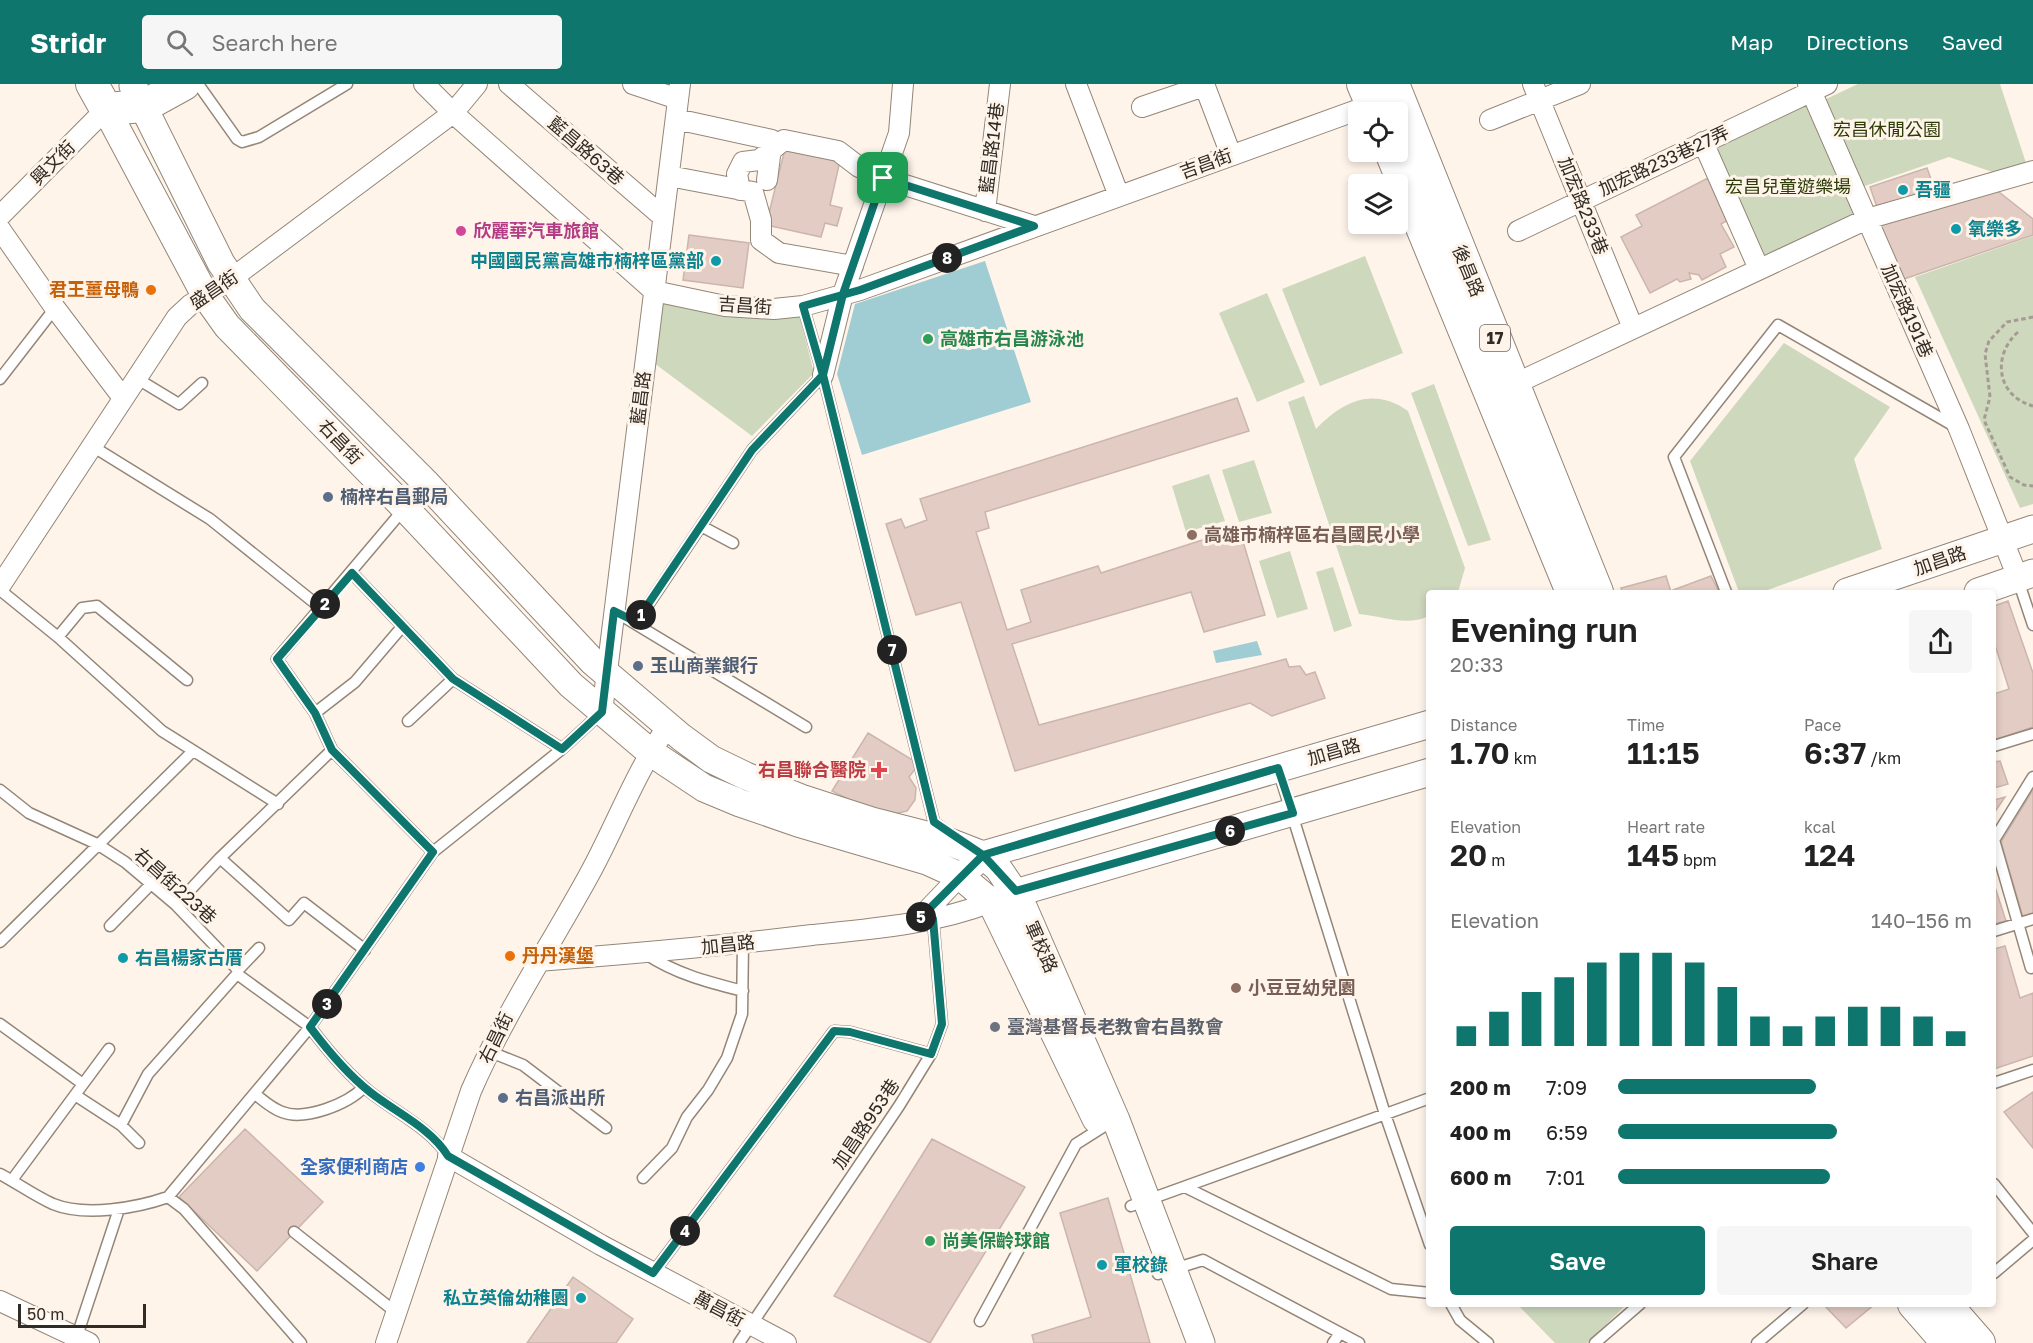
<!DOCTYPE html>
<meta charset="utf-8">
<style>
body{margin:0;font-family:"Golos Text","Noto Sans TC",sans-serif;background:#f6f6f6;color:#222;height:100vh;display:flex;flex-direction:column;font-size:22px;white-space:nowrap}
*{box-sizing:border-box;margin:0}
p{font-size:20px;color:#767676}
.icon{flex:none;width:33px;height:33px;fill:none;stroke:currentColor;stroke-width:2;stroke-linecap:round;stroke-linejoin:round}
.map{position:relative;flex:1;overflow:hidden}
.sheet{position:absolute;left:1426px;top:506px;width:570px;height:717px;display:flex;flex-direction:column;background:#fff;border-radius:6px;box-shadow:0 3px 9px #0003}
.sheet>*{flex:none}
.tools{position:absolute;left:1348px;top:18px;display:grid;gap:12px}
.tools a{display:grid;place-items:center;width:60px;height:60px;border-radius:6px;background:#fff;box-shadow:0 3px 9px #0003;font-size:30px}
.scale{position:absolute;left:18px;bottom:15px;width:128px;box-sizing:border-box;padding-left:6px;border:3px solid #312b25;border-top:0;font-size:16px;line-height:21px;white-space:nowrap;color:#312b25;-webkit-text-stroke:4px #fef4ea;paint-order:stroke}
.pin{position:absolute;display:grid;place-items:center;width:51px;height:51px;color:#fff;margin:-26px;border-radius:12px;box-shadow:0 3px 9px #0006}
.km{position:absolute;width:30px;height:30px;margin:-15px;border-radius:50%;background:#222;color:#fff;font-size:16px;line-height:30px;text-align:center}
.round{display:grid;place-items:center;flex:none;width:63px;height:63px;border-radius:6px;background:#f6f6f6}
.head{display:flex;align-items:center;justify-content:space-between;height:102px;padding:0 24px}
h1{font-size:33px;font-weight:600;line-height:45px}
.stats{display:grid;grid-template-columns:repeat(3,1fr);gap:9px;height:102px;padding:6px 24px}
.stats div{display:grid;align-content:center}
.stats b{font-size:30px;font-weight:600}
.stats small{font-size:16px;font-weight:400}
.stats p{font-size:16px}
.chart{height:168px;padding:12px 24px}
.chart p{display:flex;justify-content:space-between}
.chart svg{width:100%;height:108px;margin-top:6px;stroke:#0f766e;stroke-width:6}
.button{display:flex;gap:12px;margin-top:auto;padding:12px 24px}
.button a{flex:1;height:69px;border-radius:6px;background:#0f766e;color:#fff;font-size:24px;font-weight:600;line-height:69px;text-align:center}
.button a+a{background:#f6f6f6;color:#222}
ul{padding:0 24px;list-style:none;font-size:20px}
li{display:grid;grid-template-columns:96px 72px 1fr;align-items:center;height:45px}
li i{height:15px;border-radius:8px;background:#0f766e}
header{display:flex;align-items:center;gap:36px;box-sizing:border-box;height:84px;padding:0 30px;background:#0f766e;color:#fff}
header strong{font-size:28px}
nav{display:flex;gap:33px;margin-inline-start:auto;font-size:21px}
.search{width:420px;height:54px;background:#f6f6f6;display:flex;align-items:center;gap:15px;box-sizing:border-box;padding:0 21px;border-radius:6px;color:#767676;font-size:22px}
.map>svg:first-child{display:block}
</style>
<header>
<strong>Stridr</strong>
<div class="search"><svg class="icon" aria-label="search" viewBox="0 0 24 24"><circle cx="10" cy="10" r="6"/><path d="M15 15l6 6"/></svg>Search here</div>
<nav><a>Map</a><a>Directions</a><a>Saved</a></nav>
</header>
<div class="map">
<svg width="2033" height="1259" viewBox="0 0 2033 1259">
<rect width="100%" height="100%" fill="#fef4ea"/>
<!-- green -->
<path fill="#ced8bd" d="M1858,0H2000L2027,82L2001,91L1949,73L1862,103L1824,16Z
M1804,19L1856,128L1762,173L1715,63Z
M2033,152V420L2020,424L1915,193Z
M1365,172L1403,269L1320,302L1282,205Z
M1267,209L1305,298L1257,318L1219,229Z
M660,216L799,230L814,289L752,352L654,279Z
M1784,259L1890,323L1854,375L1882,465L1762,508H1739L1690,377Z
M1434,300L1491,456L1468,462L1411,309Z
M1304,312L1316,345C1342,318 1373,302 1408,327L1465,484L1458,508H1430L1429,532C1406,543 1384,532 1359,530L1288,318Z
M1254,376L1272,429L1239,438L1222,386Z
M1209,390L1225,437L1186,448L1172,402Z
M1290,467L1308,525L1277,534L1259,477Z
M1333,483L1352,542L1334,548L1316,488Z
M1517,1220H1627L1587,1259H1555Z"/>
<!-- water -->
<path fill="#a0ccd3" d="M985,177L1031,318L862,371L837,290L855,220Z
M1257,557L1262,571L1216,579L1213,567Z"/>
<!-- building -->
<path fill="#e3ccc3" stroke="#cbb5ac" stroke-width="1.5" d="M786,61L841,72L830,121L842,124L837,142L825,139L821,153L766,141Z
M1927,84L1936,109L1879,129L1870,103Z
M1708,94L1730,135L1721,140L1734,163L1720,170L1726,183L1702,196L1699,191L1689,189L1691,195L1680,198L1677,195L1650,209L1621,153L1642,142L1636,131Z
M1994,104L2033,135V151L1901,196L1876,139Z
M689,151L749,159L743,204L683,196Z
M1237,314L1249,347L985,428L989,444L976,448L1007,546L1031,538L1021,506L1098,482L1101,489L1239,444L1265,531L1204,548L1191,508L1012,560L1039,641L1286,575L1289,583L1300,582L1306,591L1315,588L1325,614L1272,632L1250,619L1015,687L961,518L916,531L886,440L901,435L905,444L927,436L920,415Z
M1666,492L1671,508H1622L1621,504Z
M1711,492L1719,508H1673V506Z
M2008,517L2033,589V643L1994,656V610L2009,605L1996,564L1994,565V522Z
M868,649L919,680L909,693L916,704L915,716L907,727L893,730L874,728L832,707Z
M2000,677L2008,700L1994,704V678Z
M2033,706V830L2023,833L2001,758Z
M2005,713L1994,729V716Z
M1994,800L2006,837L1994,840Z
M2005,862L2020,914L2033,909V972L1994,985V865Z
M2033,1008V1064L2004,1028Z
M245,1045L323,1118L257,1187L179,1113Z
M932,1055L1025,1103L930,1259L834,1212Z
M1108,1114L1150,1259H1034L1032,1251L1091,1233L1060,1129Z
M573,1193L633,1235L616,1259H527Z
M1823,1220H1875L1846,1244Z"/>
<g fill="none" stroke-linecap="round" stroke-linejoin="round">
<!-- lane casing -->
<g stroke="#948677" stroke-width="13">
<path id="lane" d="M198,0L237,55L242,58L259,53L347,0
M803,222L823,291L934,738L947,748
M136,294L179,320L202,299
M0,295L55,224
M92,362L210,435L321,524
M425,400L277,575L315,629L332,666L433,768
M701,442L733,459
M352,489L453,595L562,665
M2018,496L2033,541
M0,506L58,553L162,647L278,720
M1726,508L1674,373L1778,241L1956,343
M614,527L806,643
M636,539L752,366L823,291
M58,553L82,524L97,522L187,596
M315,629L355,598L401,544
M408,637L453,595
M1994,662L2033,650
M1278,685L1385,1030L1430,1161
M0,706L29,729L97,760L125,778L176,821L238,886L237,890L310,943L168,1113
M220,774L289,836L304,819L365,866
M176,821L220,774L332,666
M110,842L152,799
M1994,847L2033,835
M0,858L193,667
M646,870C676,890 708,898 743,907
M2031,884L1994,756L2033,693
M238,886L259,864
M0,940L83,1000
M488,967L523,981L606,1044
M1994,999L2033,986
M255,1010C264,1017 271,1024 282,1028C305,1037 348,1020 364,1003
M75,1011L121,1041L139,1059
M121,1041L148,990L237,890
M448,1072C430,1044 395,1028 370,1008C346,989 328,967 310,943L433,768L562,665L602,628
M0,1090C17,1099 35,1112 53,1120C85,1133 137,1124 168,1113L184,1125L301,1259
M643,1094L672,1064L687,1033L708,1006L727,974L742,930L743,859
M12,1096L109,965
M1994,1100L2033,1149
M1185,1103L1391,1205L1430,1209
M1131,1122L1430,1014
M294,1148L398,1230
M653,1189L834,947L850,948L931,970
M1994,1189L2033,1156
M1158,1190L1203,1176L1359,1259
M1451,1220L1460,1236L1488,1259
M980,1237L1076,1060L1106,1041
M77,1252L119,1125
M739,1259L899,1022L931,970L942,940L933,835
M1333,1259L1340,1249
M1595,1259L1640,1220
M1757,1259L1803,1220"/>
</g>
<!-- street casing -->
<g stroke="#948677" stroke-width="22">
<path id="street" d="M424,0L453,29L654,207L725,222L774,225L803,222L860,206L1382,17
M509,0L663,133
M633,0L678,15
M1076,0L1119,112
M1204,0L1231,71
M1533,0L1633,244
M1808,0L1959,345L2018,494
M1142,23L1204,2
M676,35L772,56L767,96
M1490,36L1580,0
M1703,58L1759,185
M669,92L753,108L761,136V156L779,169L853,182
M740,106L737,90L743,78L759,76L784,56L838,67L859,83L883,94L1034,142
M985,127L1000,0
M0,132L106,25
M0,145L55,224L123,314
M1518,147L1827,0
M823,291L843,210L899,49L903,0
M1504,305L1867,135L2033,87
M0,502L177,233L190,221L231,195L453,29L477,0
M602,628L680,0
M917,837L960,792
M538,877C630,870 721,862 812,851C871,845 935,840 991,818
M448,1072L601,1161L786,1259
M0,1217L89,1259
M386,1259L471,1007C504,931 549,864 589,791C616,742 635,688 668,642"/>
</g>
<!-- secondary casing -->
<g stroke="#948677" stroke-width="29">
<path id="secondary" d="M133,2L221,179L252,225L425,398L593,578L681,653L711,675L746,692L801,714L872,737L942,755L983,771L998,784L1021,818L1116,1036L1201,1259
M106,25L205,211L227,242L404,423L571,601L650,668L704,704L740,719L798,739L927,777L960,792L991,818L1096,1035
M1847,508L2033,445
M1978,508L2033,489
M972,781L983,771L1430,640
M1002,813L1430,688"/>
</g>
<!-- primary casing -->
<g stroke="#948677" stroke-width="34">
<path id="primary" d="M92,0L106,25
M1363,0L1375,28
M1393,0L1597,508
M106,25L144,22L184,0
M1391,68L1572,508
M1914,1220L1948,1259
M1945,1220L1979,1259"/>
</g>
<!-- path -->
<path stroke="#a49c94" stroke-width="3" stroke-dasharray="4.5 3" stroke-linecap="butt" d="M2033,233L2007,238L1989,257L1985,270L1990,313L1984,336L2010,393L2024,401L2033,402
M2018,248C1992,271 1996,312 2033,322"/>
<!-- lane -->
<use href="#lane" stroke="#fff" stroke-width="10"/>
<!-- street -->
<use href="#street" stroke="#fff" stroke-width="20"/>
<!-- secondary -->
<use href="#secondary" stroke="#fff" stroke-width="27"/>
<!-- primary -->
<use href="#primary" stroke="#fff" stroke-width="32"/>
</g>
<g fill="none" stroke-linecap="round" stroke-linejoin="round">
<!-- route casing -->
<g stroke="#fff" stroke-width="12">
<path id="route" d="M883,94L843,210L823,291L752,366L636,538L614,527L602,628L562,665L453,595L352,489L277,575L315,629L332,666L433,768L310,943C328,967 346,989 370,1008C395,1028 431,1044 448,1072L653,1189L834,947L850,948L931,970L942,940L933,835L917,837L983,771L1278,684L1293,729L1016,807L983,771L934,738L823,291L803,222L860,206L1034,142L883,94"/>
</g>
<!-- route -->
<use href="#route" stroke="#0f766e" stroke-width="8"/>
</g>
<!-- markers -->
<g fill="#0f9aa8" stroke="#fef4ea" stroke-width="2">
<circle cx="1903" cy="106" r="6"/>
<circle cx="1956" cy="145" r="6"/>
<circle cx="716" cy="177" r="6"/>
<circle cx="123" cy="874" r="6"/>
<circle cx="1102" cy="1181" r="6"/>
<circle cx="581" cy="1214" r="6"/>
</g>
<circle fill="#d1479c" stroke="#fef4ea" stroke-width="2" cx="461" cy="147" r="6"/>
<g fill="#e8710a" stroke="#fef4ea" stroke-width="2">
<circle cx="151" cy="206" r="6"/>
<circle cx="510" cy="872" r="6"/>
</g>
<g fill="#2e9e5b" stroke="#fef4ea" stroke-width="2">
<circle cx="928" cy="255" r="6"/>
<circle cx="930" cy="1157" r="6"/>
</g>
<g fill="#5c6f8a" stroke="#fef4ea" stroke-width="2">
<circle cx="328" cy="413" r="6"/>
<circle cx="638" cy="582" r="6"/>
<circle cx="503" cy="1014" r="6"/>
</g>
<g fill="#8d6e63" stroke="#fef4ea" stroke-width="2">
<circle cx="1192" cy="451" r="6"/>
<circle cx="1236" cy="904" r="6"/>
</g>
<path fill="#e0444e" stroke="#fef4ea" stroke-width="2" d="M876 677h6v6h6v6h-6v6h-6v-6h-6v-6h6z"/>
<circle fill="#6b7280" stroke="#fef4ea" stroke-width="2" cx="995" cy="943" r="6"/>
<circle fill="#3f7fe0" stroke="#fef4ea" stroke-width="2" cx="420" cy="1083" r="6"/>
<g text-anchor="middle" stroke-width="6" stroke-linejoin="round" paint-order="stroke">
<!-- shield labels -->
<rect fill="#fef4ea" stroke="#6e6760" stroke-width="1.5" x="1480" y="241" width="30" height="26" rx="4.5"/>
<g font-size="16" font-weight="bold" fill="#312b25">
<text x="1495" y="260">17</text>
</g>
<!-- park labels -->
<g font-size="18" fill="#2e3d07" stroke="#fef4ea">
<text x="1887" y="52">宏昌休閒公園</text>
<text x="1788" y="109">宏昌兒童遊樂場</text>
</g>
<!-- street labels -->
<g font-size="18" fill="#312b25" stroke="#fef4ea">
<text transform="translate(992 64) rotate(-83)" y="6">藍昌路14巷</text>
<text transform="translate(586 67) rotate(41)" y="6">藍昌路63巷</text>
<text transform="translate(1664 77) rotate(-25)" y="6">加宏路233巷27弄</text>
<text transform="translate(53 79) rotate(-45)" y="6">興文街</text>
<text transform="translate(1206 80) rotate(-20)" y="6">吉昌街</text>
<text transform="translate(1583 122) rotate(68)" y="6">加宏路233巷</text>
<text transform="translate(1468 187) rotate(68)" y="6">後昌路</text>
<text transform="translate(214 206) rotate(-34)" y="6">盛昌街</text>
<text transform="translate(745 222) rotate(4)" y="6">吉昌街</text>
<text transform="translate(1907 227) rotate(66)" y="6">加宏路191巷</text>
<text transform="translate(641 314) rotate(-83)" y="6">藍昌路</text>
<text transform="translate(340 358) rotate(46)" y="6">右昌街</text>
<text transform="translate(1940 477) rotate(-19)" y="6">加昌路</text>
<text transform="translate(1334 668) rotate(-16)" y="6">加昌路</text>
<text transform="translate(175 802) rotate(42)" y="6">右昌街223巷</text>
<text transform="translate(728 861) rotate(-6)" y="6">加昌路</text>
<text transform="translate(1041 863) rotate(66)" y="6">軍校路</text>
<text transform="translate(496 954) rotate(-64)" y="6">右昌街</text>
<text transform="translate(866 1040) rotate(-56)" y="6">加昌路953巷</text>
<text transform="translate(719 1225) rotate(28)" y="6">萬昌街</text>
</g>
<!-- culture labels -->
<g font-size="18" font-weight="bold" fill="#0d838f" stroke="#fef4ea" text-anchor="start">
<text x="1915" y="112">吾疆</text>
<text x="1968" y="151">氧樂多</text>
<text x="704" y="183" text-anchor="end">中國國民黨高雄市楠梓區黨部</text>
<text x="135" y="880">右昌楊家古厝</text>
<text x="1114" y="1187">軍校錄</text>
<text x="569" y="1220" text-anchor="end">私立英倫幼稚園</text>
</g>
<!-- hotel labels -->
<g font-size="18" font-weight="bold" fill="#b23c85" stroke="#fef4ea" text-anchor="start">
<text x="473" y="153">欣麗華汽車旅館</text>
</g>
<!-- food labels -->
<g font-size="18" font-weight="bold" fill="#c56008" stroke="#fef4ea" text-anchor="end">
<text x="139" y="212">君王薑母鴨</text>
<text x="522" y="878" text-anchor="start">丹丹漢堡</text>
</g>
<!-- leisure labels -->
<g font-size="18" font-weight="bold" fill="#27864d" stroke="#fef4ea" text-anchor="start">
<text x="940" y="261">高雄市右昌游泳池</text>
<text x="942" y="1163">尚美保齡球館</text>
</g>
<!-- service labels -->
<g font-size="18" font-weight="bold" fill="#4e5e75" stroke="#fef4ea" text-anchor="start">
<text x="340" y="419">楠梓右昌郵局</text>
<text x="650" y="588">玉山商業銀行</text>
<text x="515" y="1020">右昌派出所</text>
</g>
<!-- education labels -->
<g font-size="18" font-weight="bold" fill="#785e54" stroke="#fef4ea" text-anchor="start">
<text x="1204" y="457">高雄市楠梓區右昌國民小學</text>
<text x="1248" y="910">小豆豆幼兒園</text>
</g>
<!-- health labels -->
<g font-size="18" font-weight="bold" fill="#be3a42" stroke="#fef4ea" text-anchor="end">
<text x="866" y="692">右昌聯合醫院</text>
</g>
<!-- worship labels -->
<g font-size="18" font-weight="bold" fill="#5b616d" stroke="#fef4ea" text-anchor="start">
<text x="1007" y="949">臺灣基督長老教會右昌教會</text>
</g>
<!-- shop labels -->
<g font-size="18" font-weight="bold" fill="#366cbe" stroke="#fef4ea" text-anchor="end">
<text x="408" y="1089">全家便利商店</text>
</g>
</g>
</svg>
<div class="tools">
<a><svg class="icon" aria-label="locate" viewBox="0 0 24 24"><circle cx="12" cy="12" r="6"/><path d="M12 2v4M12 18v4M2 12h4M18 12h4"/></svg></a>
<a><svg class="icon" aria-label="layers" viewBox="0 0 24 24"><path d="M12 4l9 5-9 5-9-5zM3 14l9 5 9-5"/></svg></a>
</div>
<div class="scale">50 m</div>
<div class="pin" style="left:883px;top:94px;background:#1e9e55"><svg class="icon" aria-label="arrive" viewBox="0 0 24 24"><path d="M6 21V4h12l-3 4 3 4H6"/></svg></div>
<b class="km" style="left:641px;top:531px">1</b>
<b class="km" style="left:325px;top:520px">2</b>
<b class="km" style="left:327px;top:920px">3</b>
<b class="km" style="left:685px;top:1147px">4</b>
<b class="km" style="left:921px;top:833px">5</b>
<b class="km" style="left:1230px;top:747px">6</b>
<b class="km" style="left:892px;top:566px">7</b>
<b class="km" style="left:947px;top:174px">8</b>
<section class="sheet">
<div class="head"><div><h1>Evening run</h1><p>20:33</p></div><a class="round"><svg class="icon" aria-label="share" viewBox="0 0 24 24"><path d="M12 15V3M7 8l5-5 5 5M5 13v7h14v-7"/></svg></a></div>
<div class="stats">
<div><p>Distance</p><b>1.70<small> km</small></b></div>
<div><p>Time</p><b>11:15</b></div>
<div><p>Pace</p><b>6:37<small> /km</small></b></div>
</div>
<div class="stats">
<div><p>Elevation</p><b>20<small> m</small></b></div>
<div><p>Heart rate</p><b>145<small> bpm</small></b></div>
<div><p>kcal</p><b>124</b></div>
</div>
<div class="chart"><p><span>Elevation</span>140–156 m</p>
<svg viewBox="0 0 160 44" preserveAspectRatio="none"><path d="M5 44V36M15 44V30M25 44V22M35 44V16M45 44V10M55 44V6M65 44V6M75 44V10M85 44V20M95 44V32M105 44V36M115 44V32M125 44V28M135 44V28M145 44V32M155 44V38"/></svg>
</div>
<ul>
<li><b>200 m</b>7:09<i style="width:56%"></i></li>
<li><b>400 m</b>6:59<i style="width:62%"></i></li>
<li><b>600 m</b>7:01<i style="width:60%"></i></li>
</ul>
<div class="button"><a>Save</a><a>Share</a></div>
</section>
</div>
